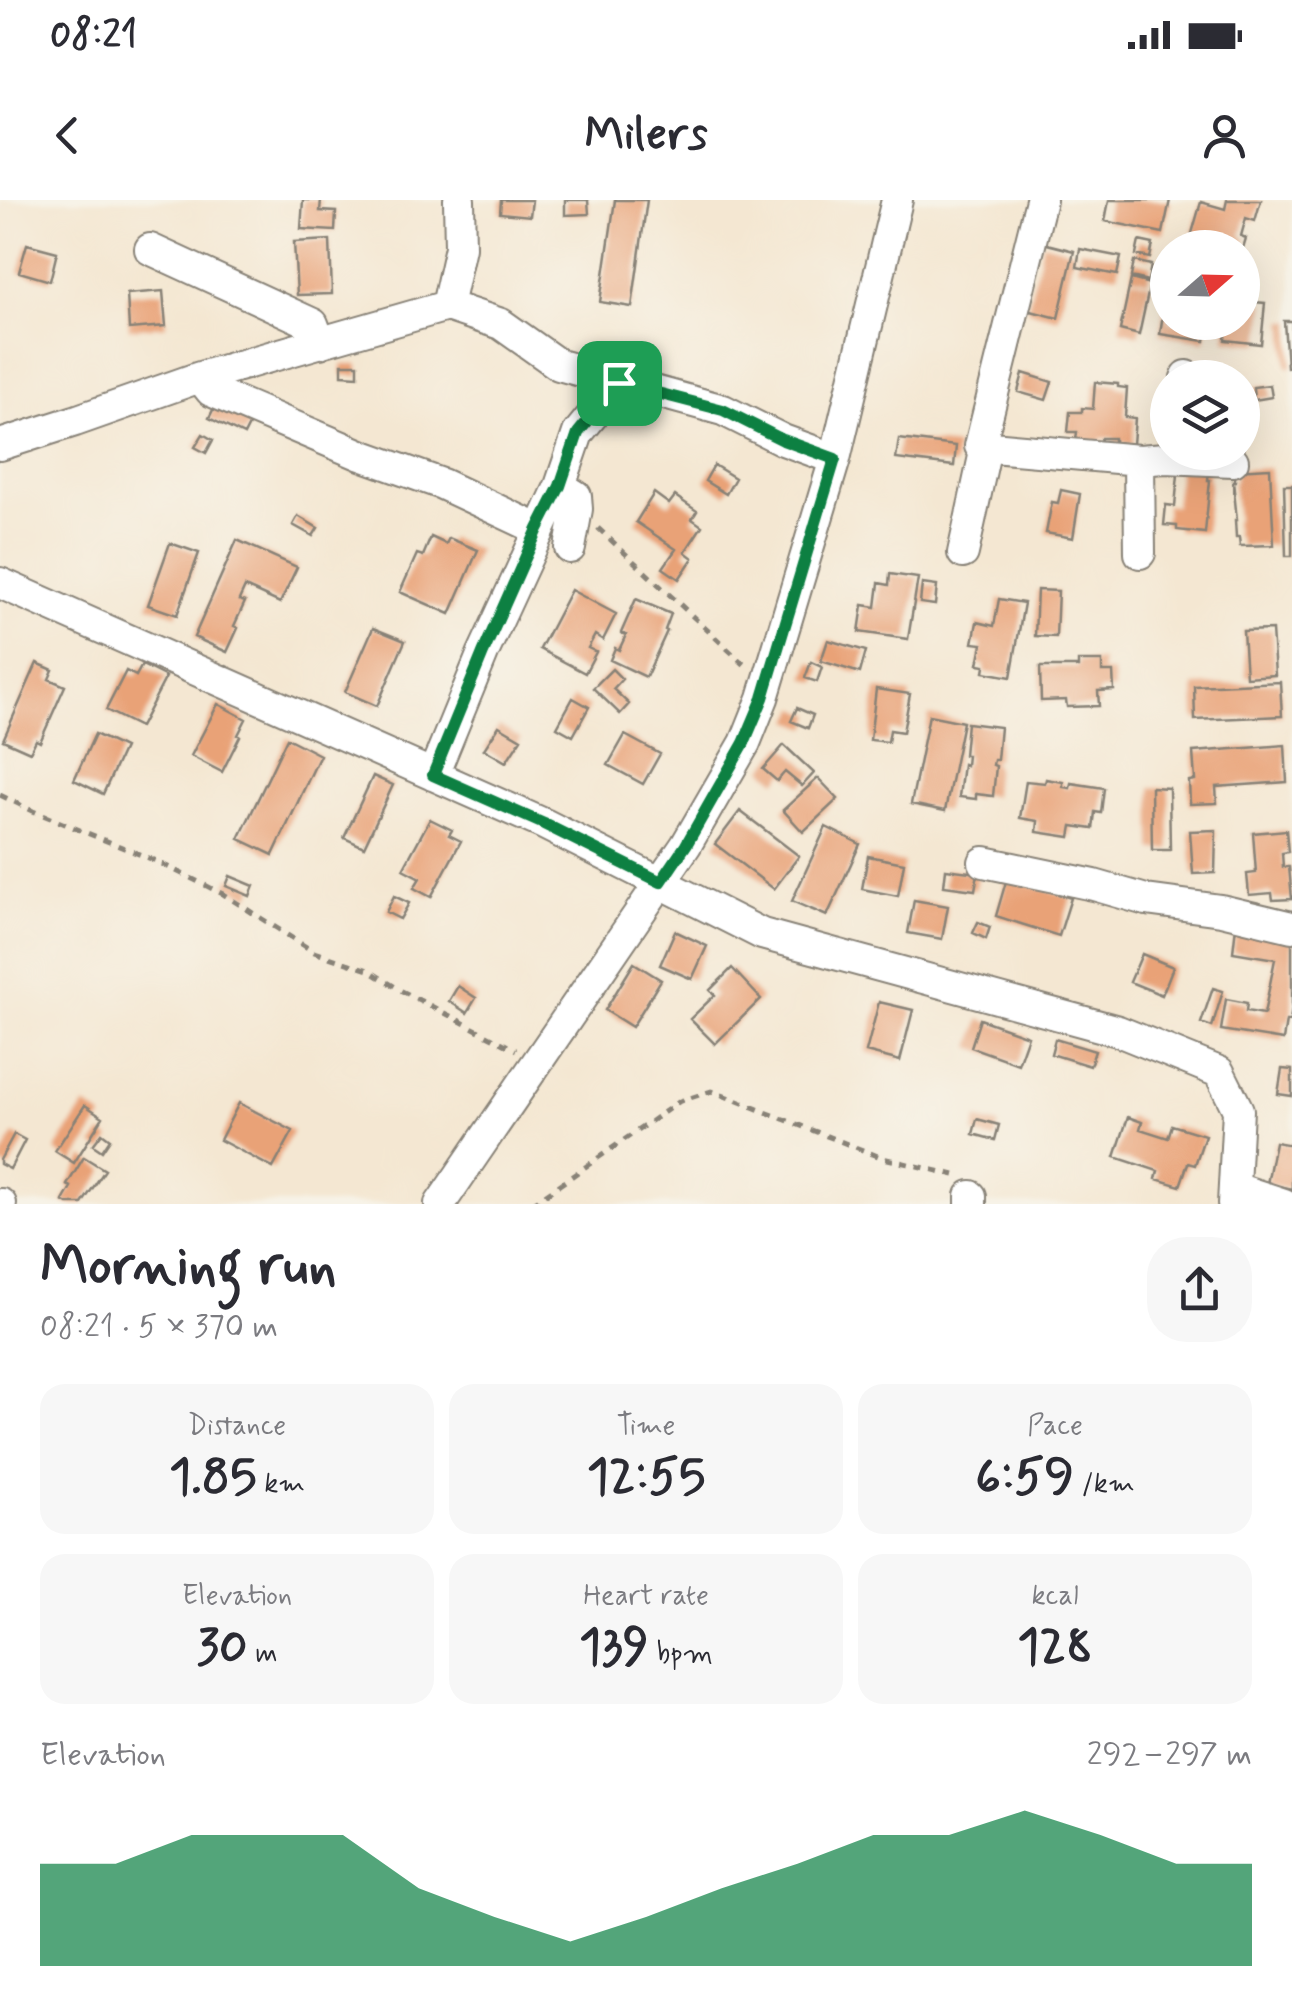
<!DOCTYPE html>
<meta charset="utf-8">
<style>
body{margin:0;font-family:Mynerve,sans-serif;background:#f7f7f7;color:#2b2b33;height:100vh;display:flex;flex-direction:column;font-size:38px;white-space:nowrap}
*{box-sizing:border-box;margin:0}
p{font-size:32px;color:#7c7c81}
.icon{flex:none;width:55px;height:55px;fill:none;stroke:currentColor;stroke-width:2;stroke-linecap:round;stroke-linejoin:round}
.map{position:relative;height:1004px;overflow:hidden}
.side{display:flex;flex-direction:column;background:#fff;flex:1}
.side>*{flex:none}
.needle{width:65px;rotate:70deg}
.buttons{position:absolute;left:1150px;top:30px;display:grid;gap:20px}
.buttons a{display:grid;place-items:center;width:110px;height:110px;border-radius:50%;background:#fff;box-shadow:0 10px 40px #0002;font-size:50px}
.pin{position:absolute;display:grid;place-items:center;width:85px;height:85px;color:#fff;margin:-42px;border-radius:20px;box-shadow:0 5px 15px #0006}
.round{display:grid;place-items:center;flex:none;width:105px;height:105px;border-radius:40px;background:#f7f7f7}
.summary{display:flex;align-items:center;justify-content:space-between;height:170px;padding:0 40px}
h1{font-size:55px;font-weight:700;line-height:75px}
.figures{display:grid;grid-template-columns:repeat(3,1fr);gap:15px;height:170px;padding:10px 40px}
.figures div{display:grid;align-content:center;border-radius:25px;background:#f7f7f7;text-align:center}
.figures b{font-size:50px;font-weight:700}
.figures small{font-size:28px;font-weight:400}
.figures p{font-size:28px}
.chart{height:280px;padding:20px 40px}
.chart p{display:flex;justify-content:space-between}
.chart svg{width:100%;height:180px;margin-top:10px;fill:#0b8043;opacity:.7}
.status{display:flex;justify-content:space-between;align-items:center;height:70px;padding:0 50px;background:#fff;direction:ltr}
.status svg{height:28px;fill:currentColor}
header{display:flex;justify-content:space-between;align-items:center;height:130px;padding:0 40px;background:#fff;font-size:45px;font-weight:700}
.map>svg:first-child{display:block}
</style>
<div class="status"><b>08:21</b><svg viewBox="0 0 49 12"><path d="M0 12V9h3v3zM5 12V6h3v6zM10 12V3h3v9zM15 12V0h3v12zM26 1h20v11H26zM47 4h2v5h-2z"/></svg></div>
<header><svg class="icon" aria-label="back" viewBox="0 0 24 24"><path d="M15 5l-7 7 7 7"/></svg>Milers<svg class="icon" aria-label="person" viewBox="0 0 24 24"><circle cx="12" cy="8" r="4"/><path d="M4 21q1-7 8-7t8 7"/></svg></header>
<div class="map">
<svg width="1292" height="1004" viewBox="0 0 1292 1004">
<rect width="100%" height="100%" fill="#f7f3e8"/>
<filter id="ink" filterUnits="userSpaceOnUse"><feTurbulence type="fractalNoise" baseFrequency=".01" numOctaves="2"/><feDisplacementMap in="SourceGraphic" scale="20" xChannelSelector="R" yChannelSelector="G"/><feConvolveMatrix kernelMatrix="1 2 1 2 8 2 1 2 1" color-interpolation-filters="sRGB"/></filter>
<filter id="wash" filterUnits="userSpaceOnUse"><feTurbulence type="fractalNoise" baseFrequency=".0048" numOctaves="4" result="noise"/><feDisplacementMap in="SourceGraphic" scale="40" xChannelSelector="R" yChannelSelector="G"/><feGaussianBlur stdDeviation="2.25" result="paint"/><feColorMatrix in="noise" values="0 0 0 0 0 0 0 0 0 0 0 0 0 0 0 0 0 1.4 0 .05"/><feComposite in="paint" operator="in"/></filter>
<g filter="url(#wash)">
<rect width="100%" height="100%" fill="#f4e7d2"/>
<g id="blocks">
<!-- building -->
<path fill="#e9a277" d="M303,0H321L320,11L336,12L335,31L301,29Z
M501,0H532L530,16L500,13Z
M565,0H588L589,14L565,15Z
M615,0H647L632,107L600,102Z
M1109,0H1170L1163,33L1105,21Z
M1227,0H1261L1255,21L1246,18L1241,36L1246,38L1243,48H1214L1215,44L1191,37L1201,2L1225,9Z
M330,40L332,94L297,95L294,42Z
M1139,41L1153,44L1150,58L1136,55Z
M1043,43L1074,51L1058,118L1027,110Z
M27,44L57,52L50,81L19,72Z
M1080,49L1121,57L1117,75L1077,67Z
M1134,61L1151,65L1148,81L1131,77Z
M1131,79L1150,84L1139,135L1120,130Z
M163,91L166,126L129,129L127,94Z
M1165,100H1168V122H1208L1205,141L1160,134Z
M1242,101L1265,103L1261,144L1225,140L1226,129L1215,128V122H1242Z
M1284,121H1292V167H1287Z
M342,164H358V176L342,175Z
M1023,173L1052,182L1046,200L1018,192Z
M1095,182L1118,184V187L1127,188L1125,217L1135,218L1133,244L1114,242V238H1101L1100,242L1076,240L1077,232H1068L1070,212H1082V208L1093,209Z
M1270,185L1272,197L1254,200L1253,187Z
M217,202L252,219L244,235L209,218Z
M203,234L213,240L206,253L195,247Z
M899,239L956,246L954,266L896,259Z
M1179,264L1209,267L1208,280H1210L1205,333L1177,330V326L1164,325L1166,305L1175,306Z
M714,265L735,278L726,294L705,281Z
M1270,268L1274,345L1240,346L1239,337H1236L1235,320H1237L1233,281H1235V270Z
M1284,285H1292V356H1286Z
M1061,290L1080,294L1073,338L1046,333L1052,302L1058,303Z
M654,293L669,304L675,296L697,311L692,319L702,326L685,352L693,358L679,379L663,368L676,349L636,322Z
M298,316L318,328L313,336L293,325Z
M431,337L446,344L449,338L478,350L450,414L400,392L417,354L423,356Z
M237,340L297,367L280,403L245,387L239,400L245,402L234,426L238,428L227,452L194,437Z
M170,343L199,353L177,415L148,405Z
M890,374L918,378L908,439L859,432L863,405L876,407L879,383L889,385Z
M922,384L937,386L935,405L920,403Z
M571,390L616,414L603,440L595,435L588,448L596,452L585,473L540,449Z
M1037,390L1058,391L1056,437L1035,436Z
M636,399L671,414L665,430L667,431L646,477L610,460L615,448L619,450L626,435L621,433Z
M999,399L1024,403L1011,477L984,472L985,465L978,464L982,444L973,443L977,422L994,426Z
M373,428L405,441L377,506L345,492Z
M1272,430L1275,475L1246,477L1243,431Z
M828,440L866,451L860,473L821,461Z
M1078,461H1102V472H1113L1114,490L1098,491L1099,506L1067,507L1066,500L1041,501L1040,467H1078Z
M811,462L822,467L817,482L805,478Z
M37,463L53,470L49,479L65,486L40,542L36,540L30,552L3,540Z
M142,465L166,477L140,527L106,510L126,471L136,476Z
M612,469L622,479L613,489L629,504L620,514L593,488Z
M1280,482L1282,516L1195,520L1194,486Z
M876,489L910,494L903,532L890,530L888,542L870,540Z
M573,498L589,507L573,536L557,527Z
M218,504L246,519L238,535L240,536L222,572L191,556Z
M797,508L813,515L808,528L791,521Z
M929,515L963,522L945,611L911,604Z
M967,523L1000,527L997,560H994L993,565L996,566L993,596L976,594V599L959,597L963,564L966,565L967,555H964Z
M499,526L521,539L506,562L484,549Z
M95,534L124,548L103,594L74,580Z
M625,535L660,554L643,584L608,565Z
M287,538L320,555L273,655L239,639Z
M784,545L814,573L802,586L785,572L777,581L763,569Z
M1285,545L1287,582L1216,587L1217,603L1190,604L1189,581L1195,580L1193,552Z
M373,576L393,585L364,647L344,638Z
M818,578L838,599L803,632L783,610Z
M1046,579L1063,582V587L1070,588L1071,583L1104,588L1101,613L1095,612L1093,629L1072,626L1070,637L1037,632L1038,621L1020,618L1026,581L1045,583Z
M1151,587L1169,588L1170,650H1152Z
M740,611L799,656L774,689L715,644Z
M430,619L452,630L449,635L461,641L431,697L414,688L420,678L403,669Z
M826,627L860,644L827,716L792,701Z
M1216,630L1215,673L1193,674L1190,631Z
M1286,630L1288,652L1282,653L1283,667H1289L1292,699L1273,700L1272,693L1249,695L1247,674L1256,673L1253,633Z
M868,656L904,663L898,696L862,689Z
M946,669L978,673L975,690L944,686Z
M230,676L254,686L250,696L226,686Z
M1007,678L1071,698L1059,736L996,716Z
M394,696L409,703L400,719L386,712Z
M914,700L948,706L942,739L908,733Z
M978,722L990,727L986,739L973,733Z
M1236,726L1292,736V808L1290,821H1286L1283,840L1221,830L1226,799L1247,803L1246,811L1264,814L1275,759L1233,752Z
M675,731L707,746L692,779L660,765Z
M1142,754L1173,767L1162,795L1130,782Z
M634,763L661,780L632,827L605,810Z
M732,768L761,799L715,844L690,819L715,795L710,790Z
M458,786L476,798L467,813L449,801Z
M1213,788L1223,791L1212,827L1201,823Z
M879,802L913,810L900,861L866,852Z
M980,819L1028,836L1018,864L971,847Z
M1055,839L1095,851L1090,866L1051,854Z
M1282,869L1292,870V896L1278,894Z
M239,903L293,931L273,968L220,940Z
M85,905L103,917L74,963L55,951Z
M1128,917L1142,922L1140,929L1168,938L1172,925L1205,935L1195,965L1188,963L1180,986L1156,979L1158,971L1115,957Z
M977,919L999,925L995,940L973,934Z
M102,933L110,939L102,951L93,945Z
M14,934L25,940L10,969L0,964V960Z
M1275,942L1292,945V989L1267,984Z
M84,957L105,970L82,1004H68L63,1001L71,987L67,985Z"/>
</g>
</g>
<g filter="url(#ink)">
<use href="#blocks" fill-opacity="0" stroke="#888277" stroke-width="2.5"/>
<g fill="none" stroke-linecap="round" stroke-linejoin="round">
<!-- minor casing -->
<g stroke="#888277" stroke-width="34">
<path id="minor" d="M459,0L460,47L447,106L501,124L559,165L723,210L783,240L835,259
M1041,0L980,246L1139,260L1165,258L1233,261
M150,49L313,124L320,143
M200,177L211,191L361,255L442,284L538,329
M1186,178L1187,176
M0,245L75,221L200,177L447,106
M1139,260L1140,353
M560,286L576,296L577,309L570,348
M963,353L986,247
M0,383L544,624L762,734L1118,831L1219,872L1238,910L1233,1004
M433,575L483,453L560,286L578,233L619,183
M984,662L1094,685L1146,700L1221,710L1292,727
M1235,988L1284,1004
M0,1004H1
M440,1004L686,645L745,543L763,498L835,259L897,0
M971,1004V996"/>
</g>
<!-- path -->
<path stroke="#888277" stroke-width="5" stroke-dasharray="8 8" stroke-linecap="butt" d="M598,328L747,467
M0,595L33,611L156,661L223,694L314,752L368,770L400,790L516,850
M532,1004L680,901L712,891L883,958L955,975"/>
<!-- minor -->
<use href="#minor" stroke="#fff" stroke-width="30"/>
</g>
</g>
<g fill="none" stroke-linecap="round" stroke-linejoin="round" filter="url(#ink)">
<!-- route casing -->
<g stroke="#fff" stroke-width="20">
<path id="route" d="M619,183L723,210L783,240L835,259L763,498L744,543L686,645L661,682L544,624L433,575L483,453L538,329L560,286L578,233Z"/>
</g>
<!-- route -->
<use href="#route" stroke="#0b8043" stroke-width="12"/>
</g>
</svg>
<div class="buttons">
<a><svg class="needle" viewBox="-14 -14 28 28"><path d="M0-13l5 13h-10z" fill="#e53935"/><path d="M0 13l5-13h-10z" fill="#7c7c81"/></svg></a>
<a><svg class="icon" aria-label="layers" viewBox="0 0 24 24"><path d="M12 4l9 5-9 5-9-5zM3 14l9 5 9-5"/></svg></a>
</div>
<div class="pin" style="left:619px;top:183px;background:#1e9e55"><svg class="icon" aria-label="arrive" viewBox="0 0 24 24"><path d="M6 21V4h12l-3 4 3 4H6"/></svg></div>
</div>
<section class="side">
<div class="summary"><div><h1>Morning run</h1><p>08:21 · 5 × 370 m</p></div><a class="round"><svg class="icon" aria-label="share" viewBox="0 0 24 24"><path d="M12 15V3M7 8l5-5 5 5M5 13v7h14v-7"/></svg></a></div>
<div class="figures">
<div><p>Distance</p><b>1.85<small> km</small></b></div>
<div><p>Time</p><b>12:55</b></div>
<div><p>Pace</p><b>6:59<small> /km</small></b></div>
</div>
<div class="figures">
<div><p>Elevation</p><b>30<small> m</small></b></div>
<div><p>Heart rate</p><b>139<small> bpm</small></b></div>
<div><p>kcal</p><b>128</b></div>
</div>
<div class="chart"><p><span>Elevation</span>292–297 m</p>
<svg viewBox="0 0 160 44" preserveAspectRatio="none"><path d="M0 44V19L10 19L20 12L30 12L40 12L50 25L60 32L70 38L80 32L90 25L100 19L110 12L120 12L130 6L140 12L150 19L160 19V44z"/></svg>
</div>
</section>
